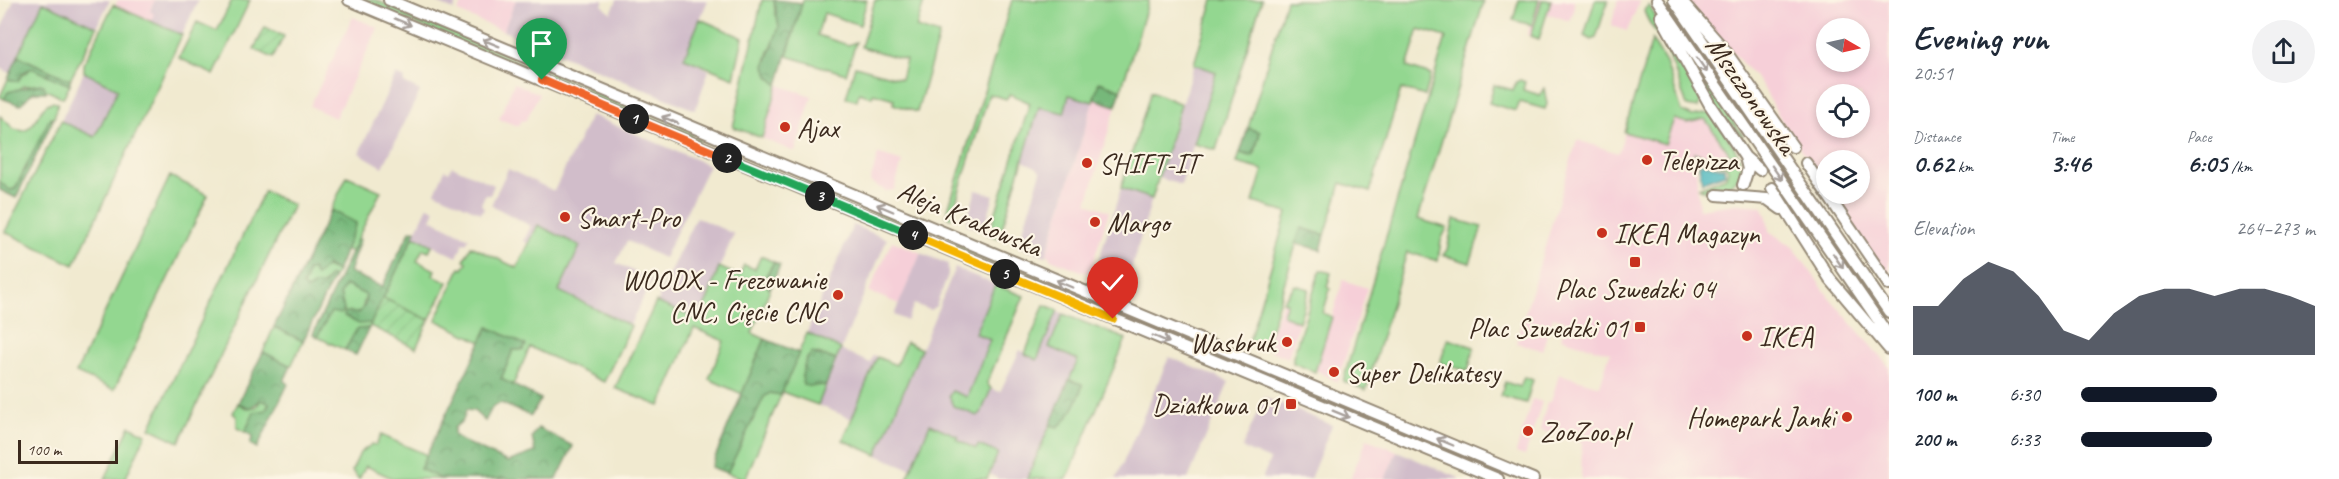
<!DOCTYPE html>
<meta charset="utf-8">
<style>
body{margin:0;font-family:Caveat,sans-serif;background:#f2f2f3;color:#1f2937;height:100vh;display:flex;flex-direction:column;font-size:22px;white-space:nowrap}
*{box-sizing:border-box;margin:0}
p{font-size:20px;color:#747a83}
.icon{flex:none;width:33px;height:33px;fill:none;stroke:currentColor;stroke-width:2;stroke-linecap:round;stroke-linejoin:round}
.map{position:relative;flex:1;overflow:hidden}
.sheet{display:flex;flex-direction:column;background:#fff;width:450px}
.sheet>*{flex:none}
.needle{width:39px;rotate:99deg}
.fabs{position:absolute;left:1816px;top:18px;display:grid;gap:12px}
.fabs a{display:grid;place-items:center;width:54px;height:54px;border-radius:50%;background:#fff;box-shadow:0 3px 9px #0003;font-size:30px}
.scale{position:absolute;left:18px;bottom:15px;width:100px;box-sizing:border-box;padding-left:6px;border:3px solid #3b2a1e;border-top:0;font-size:16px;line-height:21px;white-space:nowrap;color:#3b2a1e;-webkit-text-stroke:4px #fcf5e5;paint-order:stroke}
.pin{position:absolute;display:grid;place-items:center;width:51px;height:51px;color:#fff;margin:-62px -26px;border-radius:50% 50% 50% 0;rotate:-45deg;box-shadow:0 0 6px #0007}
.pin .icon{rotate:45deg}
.km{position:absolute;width:30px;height:30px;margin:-15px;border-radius:50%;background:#222;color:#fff;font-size:16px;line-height:30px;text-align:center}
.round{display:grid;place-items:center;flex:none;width:63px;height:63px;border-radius:32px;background:#f2f2f3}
.summary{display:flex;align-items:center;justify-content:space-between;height:102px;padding:0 24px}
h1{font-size:33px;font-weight:700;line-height:45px}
.metrics{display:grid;grid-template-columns:repeat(3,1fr);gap:9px;height:102px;padding:6px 24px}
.metrics div{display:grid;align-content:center}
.metrics b{font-size:26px;font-weight:700}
.metrics small{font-size:16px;font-weight:400}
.metrics p{font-size:16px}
.chart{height:168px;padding:12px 24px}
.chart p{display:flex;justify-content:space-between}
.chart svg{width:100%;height:108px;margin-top:6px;fill:#111827;opacity:.7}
ul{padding:0 24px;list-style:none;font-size:20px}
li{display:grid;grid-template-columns:96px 72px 1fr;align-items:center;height:45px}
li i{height:15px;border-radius:8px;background:#111827}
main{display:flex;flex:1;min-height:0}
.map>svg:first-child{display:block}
</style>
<main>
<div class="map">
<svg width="1889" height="479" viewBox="0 0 1889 479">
<defs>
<pattern id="forest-crowns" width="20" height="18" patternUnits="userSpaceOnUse" patternTransform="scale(1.5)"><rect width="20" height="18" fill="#76b87a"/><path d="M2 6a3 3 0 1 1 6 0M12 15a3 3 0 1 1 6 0" fill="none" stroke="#629663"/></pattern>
<pattern id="garden-furrows" width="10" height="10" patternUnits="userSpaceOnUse" patternTransform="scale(1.5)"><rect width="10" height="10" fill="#93d790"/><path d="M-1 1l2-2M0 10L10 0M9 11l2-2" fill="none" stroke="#80b97c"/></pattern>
</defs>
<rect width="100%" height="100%" fill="#fcf5e5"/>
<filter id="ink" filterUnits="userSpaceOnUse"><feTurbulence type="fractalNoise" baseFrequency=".0167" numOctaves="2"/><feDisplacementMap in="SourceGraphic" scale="12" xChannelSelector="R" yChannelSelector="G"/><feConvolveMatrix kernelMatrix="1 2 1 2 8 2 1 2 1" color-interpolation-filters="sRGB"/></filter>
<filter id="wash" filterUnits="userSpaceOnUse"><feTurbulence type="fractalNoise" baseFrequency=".008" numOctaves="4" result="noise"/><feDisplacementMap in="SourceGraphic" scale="24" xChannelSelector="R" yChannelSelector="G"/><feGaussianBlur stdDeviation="1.35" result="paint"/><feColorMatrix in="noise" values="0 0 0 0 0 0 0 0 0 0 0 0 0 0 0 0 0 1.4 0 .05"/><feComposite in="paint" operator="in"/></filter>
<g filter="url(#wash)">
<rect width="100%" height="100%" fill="#f1ead0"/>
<!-- built -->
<path fill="#f6cfd8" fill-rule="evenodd" d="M118,0H155L150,11L155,13L150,23L115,6Z
M464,0H516L503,31L458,12Z
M1519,0H1574V11L1570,21L1547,14L1539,39L1528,35L1530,25L1513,20Z
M1618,0L1640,1L1627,31L1611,26Z
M1685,0H1889V280L1831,194H1860V160H1827V187L1781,120L1762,85ZM1827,28H1860V62H1827ZM1827,94H1860V128H1827Z
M353,17L378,28L335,118L310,106Z
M1099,82L1121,90L1087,203L1109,211L1090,272L1086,273L1051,259L1047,254Z
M514,83L539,94L526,120L521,121L518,126L499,119Z
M778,85L812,96L795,152L762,138Z
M1674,119L1687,123L1705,119L1734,160L1731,163L1695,153L1699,209L1736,204L1762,206L1767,217L1769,231L1793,247L1829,297L1889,367V479H1581L1582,443L1540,430L1547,402H1551L1559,374L1600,386L1610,353L1561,338L1566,321L1553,317L1542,350L1516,343L1577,140L1618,153L1625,132L1664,144Z
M878,154L902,162L894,190L886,191L870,182Z
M892,241L921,253L899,304L869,292Z
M1343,280L1367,288L1338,382L1316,370Z
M1295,285L1309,289L1288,358L1265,348L1285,296Z
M1532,399L1542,402L1525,456L1516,453Z
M1367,439L1397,451L1385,479H1350Z"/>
<!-- industrial -->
<path fill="#d1bdca" d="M14,0H110L97,27L43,2L10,73L0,68V31Z
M155,0H198L182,35L151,22L154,14L150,11Z
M430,0H458L454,10Z
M516,0H604L602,5L611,13L617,0H708L684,58L709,70L695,110L503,31Z
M1194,64L1216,71L1181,185L1159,178Z
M84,72L118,88L95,137L61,121Z
M396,74L405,79L404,83L420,91L383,167L359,153Z
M1069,95L1093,102L1046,256L1018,246L1041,172L1036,167L1023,161L1039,106Z
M591,115L709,165L664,258L627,241L616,263L652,280L630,325L558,291L580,246L538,225L529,244L524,241L531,226L491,205L508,169L554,191Z
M452,166L494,185L490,195H485L481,204L484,208L481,213L435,192L445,170L449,172Z
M1121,188L1152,199L1125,290L1098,279L1094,275Z
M976,190L994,195L984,229L980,230L966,224Z
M428,206L435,210L431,219L469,238L466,244L463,243L457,257L414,236Z
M696,217L734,234L708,294L707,301L697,320L656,302L659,301V295Z
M853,225L887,239L841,349L807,333Z
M921,253L948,264V275L936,306L930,310L914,304L907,321L894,315Z
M955,268L1024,296L987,383L992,389L1000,392L1020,350L1037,359L1057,312L1067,314L1078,360L1027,479H998L990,474L998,454L978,445L976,450L964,445L956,439L958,436L930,424L911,469L877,455Z
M841,350L870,363L873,355L877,357L852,419L818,405Z
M1169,357L1229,382L1188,479H1116Z
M1264,397L1332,425L1310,479H1262L1270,460L1242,448Z
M1397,451L1431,466L1461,479H1385Z"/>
<!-- grass -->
<path fill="#93d790" stroke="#678057" stroke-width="1.5" d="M232,0H250L214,75L179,58L197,22L217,31Z
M359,0H375L692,133L691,136L700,140L699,142Z
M762,0H774L775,13L780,22C776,51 752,59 778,85L762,138L733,127Z
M803,0H867L860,25L824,13L817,35L848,45L856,42L846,74L787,56Z
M875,0L924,2L916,28L939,35L917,112L893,104L894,99L873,93L872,97L859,93L857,100L846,98L855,66L901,79L906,60L861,47Z
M1012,0H1149L1121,90L1099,82L1093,102L1069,95L1064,113L1039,107L999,238L989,234L1030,103L1010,94L1006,99L989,94L951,218L946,216Z
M1213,0H1262L1216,150L1194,144L1216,72L1194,64Z
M1286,0L1484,1L1418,219L1447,228L1441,240L1438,261L1407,252L1366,390L1343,381L1446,37L1419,29L1407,67L1431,75L1425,96L1401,89L1370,192L1341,183L1325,235L1301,228L1265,348L1249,341L1287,213L1253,202L1263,170L1237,163L1240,153L1250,156L1255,153L1260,132L1248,128Z
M1519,0H1539L1532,25L1513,20Z
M1542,0H1551L1539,39L1531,36Z
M1595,0H1608L1596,38L1592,40L1584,36Z
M43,2L97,27L70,80L18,56Z
M113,5L182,35L74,265L5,232L61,121L95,137L118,89L84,72V64Z
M1649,5L1701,99L1698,108L1687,106C1680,86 1674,66 1665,47C1659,34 1647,24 1644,10Z
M700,19L743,38L734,78L684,58Z
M1652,40L1666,63L1682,111L1692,116L1710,113C1725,135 1766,176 1721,188C1713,190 1707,193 1699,188L1726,177L1728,170L1726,166L1704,160L1697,162L1695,167V153L1731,163L1734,160L1705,119L1687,123L1674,119L1665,144L1624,132Z
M1684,50L1743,135L1741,137L1732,124L1729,126L1693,73Z
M32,68L70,85L63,98L35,85L23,86L4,99L0,97L8,79L15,81Z
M1520,80L1525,82L1523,90L1540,95L1544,88L1547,104L1545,109L1520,102L1516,111L1489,103L1494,85L1513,90L1516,82Z
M1151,91L1181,104L1152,199L1121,188Z
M51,102L58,103L54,118H51L15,189L9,190L0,182V116L14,129L24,131C38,125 38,107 51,102Z
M170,176L208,195L114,390L76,373Z
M347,176L381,191L351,252L344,249L356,223L331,210Z
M784,176L834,193L1240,362L1238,367Z
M264,191L293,205L179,442L150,428Z
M1812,209L1889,320V328L1810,211Z
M1454,219L1482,227L1470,263L1443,255L1447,250Z
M538,225L580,246L559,291L631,326L604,382L530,347L513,385L501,379L513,350H520L489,327L481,342L436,320L460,268L463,269L467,262L464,260L471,246L517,268Z
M414,236L432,245L429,251L423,249L417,261L435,270L433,275L448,282L429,320L383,298Z
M761,256L774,262L765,277L766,285L770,289L752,333L765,339L742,394L709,379L724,341L694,328L660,406L615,388L656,302L697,319L707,301L719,267L739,276L744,265L755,269Z
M324,266L337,272L334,277L330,276L322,286H313L307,291L302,288L308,269H312L316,276Z
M1320,270L1331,273L1327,287L1330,289L1323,313L1332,317L1315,372L1293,363V357Z
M345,285L366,295L362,310L355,314L349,311L362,322L371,323L369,328L357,330L345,350L317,337L331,312L344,310L340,294Z
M995,285L1024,296L987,383L991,389L981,413L977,416L953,406L949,396L952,391L967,397L990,340L975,333Z
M1295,285L1309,289L1299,322L1283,315L1287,303L1283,301Z
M1044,305L1058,310L1037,360L1025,354Z
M1063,314L1126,339L1067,479H1027L1050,425L1058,427C1068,415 1081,400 1082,384L1069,380L1078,360L1049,347Z
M274,327L303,341L291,366L263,352Z
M807,333L841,349L836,360L818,353L807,358L802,376L811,386L826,385L818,405L782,392Z
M1448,339L1474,347L1468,371L1440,363Z
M906,342L921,349L877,455L843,440L877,357L896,365Z
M1244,364L1405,431L1404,432L1383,427L1242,369Z
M1524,377L1533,380L1526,403L1500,396L1505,382L1520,387Z
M770,393L781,395L745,479L727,473L764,397Z
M261,400L269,403L266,410L252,417L245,432L237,428V417L233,413L238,403L246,408L256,407Z
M930,424L958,436L956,439L976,449L978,445L998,453L987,479H907Z
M130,426L146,434L125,479H105Z
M381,435L427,455L420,469L441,479H394L366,466L359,479L352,471L360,453L372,444L376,445Z"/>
<!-- forest -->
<path fill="url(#forest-crowns)" stroke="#58714c" stroke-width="1.5" d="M774,0L802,3L778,85L768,76L765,66L779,27Z
M18,56L70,80V85L32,68L24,72L18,81L8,79Z
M1099,82L1121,90L1116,106L1094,99Z
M40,84L44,85L46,92H33L20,105L4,99L8,92Z
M54,118L16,198L0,190V182L10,190L15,189L49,120Z
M1248,128L1260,132L1253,156L1240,153Z
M331,210L356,223L337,272L327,266L316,276L312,269L307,271L306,280L302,285L307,290L315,285H324L330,276L334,277L303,341L274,327Z
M1301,228L1325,235L1321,250L1296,243Z
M413,230L416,231L371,323L359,324L344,316L345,312L359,313L365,305L366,295L345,285L340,294L344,310L341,314L331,312L317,337L313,334L358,238L360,240L349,272L382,287L410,231Z
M774,262L780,265L770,289L764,281Z
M488,327L526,345L523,350H513L501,379L541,399L531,416L501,403L493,406L485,421L474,411L466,410L463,420L454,428V435L462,441L508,462L535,452L532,437L538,428L573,446L557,479H441L420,469Z
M369,328L356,355L345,350L357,329Z
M765,339L799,353L781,395L770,393L764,397L727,473L711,467Z
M263,352L291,366L284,381L288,384L257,448L250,444L253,436L245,432L254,412L266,410L269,403L261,400L250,408L238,403Z
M812,353L836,360L826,385L807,386L803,384C801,372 804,361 812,353Z
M1069,380L1082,384C1081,397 1069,419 1058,427L1050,425Z"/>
<!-- garden -->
<path fill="url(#garden-furrows)" stroke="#678057" stroke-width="1.5" d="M265,27L284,36L273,58L254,49Z
M383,298L429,320L416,348L370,326Z"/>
<!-- water -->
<path fill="#46b6be" stroke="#40706e" stroke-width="1.5" d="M1701,163L1724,168L1725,174L1702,182L1699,166Z"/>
</g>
<g filter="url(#ink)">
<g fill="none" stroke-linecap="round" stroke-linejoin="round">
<!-- secondary casing -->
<g stroke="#968a77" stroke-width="14">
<path id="secondary" d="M349,0L1498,479
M389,0L1533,479
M1657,0L1889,336
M1674,0L1889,312
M1681,0L1724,49L1793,147
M1661,16L1710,105L1745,157L1760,170
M1806,163L1889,285
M1743,185L1748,169L1745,157
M1772,188L1830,279L1889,349
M1717,195L1767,199L1781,209"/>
</g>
<!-- secondary -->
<use href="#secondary" stroke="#fff" stroke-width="10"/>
</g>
<!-- one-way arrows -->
<defs><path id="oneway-shaft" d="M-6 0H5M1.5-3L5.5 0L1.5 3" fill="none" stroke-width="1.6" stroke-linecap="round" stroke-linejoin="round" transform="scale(1.5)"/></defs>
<g stroke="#a79f9a">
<use href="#oneway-shaft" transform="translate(403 22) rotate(23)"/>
<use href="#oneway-shaft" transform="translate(491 43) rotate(-158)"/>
<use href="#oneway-shaft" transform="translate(1702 65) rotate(55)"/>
<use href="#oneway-shaft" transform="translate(670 120) rotate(-157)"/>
<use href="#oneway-shaft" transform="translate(1777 173) rotate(55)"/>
<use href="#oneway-shaft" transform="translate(885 208) rotate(-157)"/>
<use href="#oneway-shaft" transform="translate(1838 261) rotate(56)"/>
<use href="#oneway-shaft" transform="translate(1064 284) rotate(-157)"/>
<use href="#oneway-shaft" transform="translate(1161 339) rotate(23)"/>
<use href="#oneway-shaft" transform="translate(1341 414) rotate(22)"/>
<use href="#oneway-shaft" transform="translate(1445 442) rotate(-157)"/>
</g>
</g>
<g fill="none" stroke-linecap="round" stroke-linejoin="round" filter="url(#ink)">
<!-- split-1 casing -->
<g stroke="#fff" stroke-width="12">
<path id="split-1" d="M542,80L634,119"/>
</g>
<!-- split-2 casing -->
<g stroke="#fff" stroke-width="12">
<path id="split-2" d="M634,119L727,158"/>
</g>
<!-- split-3 casing -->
<g stroke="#fff" stroke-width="12">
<path id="split-3" d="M727,158L820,196"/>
</g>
<!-- split-4 casing -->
<g stroke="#fff" stroke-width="12">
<path id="split-4" d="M820,196L913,235"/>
</g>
<!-- split-5 casing -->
<g stroke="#fff" stroke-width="12">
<path id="split-5" d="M913,235L1005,274"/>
</g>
<!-- split-6 casing -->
<g stroke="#fff" stroke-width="12">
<path id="split-6" d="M1005,274L1113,319"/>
</g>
<!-- split-1 -->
<use href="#split-1" stroke="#f0652b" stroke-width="8"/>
<!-- split-2 -->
<use href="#split-2" stroke="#f0652b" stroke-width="8"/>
<!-- split-3 -->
<use href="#split-3" stroke="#22a559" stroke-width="8"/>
<!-- split-4 -->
<use href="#split-4" stroke="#22a559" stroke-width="8"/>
<!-- split-5 -->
<use href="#split-5" stroke="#f5b400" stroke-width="8"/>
<!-- split-6 -->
<use href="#split-6" stroke="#f5b400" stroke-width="8"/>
</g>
<!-- markers -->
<g fill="#c8321e" stroke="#fcf5e5" stroke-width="2">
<circle cx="785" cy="127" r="6"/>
<circle cx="1647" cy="160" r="6"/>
<circle cx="1087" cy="163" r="6"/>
<circle cx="565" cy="217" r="6"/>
<circle cx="1095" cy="222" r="6"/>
<circle cx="1602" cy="233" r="6"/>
<rect x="1629" y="256" width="12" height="12" rx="3"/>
<circle cx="838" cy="295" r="6"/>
<rect x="1634" y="321" width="12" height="12" rx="3"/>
<circle cx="1747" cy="336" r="6"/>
<circle cx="1287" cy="342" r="6"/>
<circle cx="1334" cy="372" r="6"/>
<rect x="1285" y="398" width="12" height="12" rx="3"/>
<circle cx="1847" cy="417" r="6"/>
<circle cx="1528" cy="431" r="6"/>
</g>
<g text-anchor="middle" stroke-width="4.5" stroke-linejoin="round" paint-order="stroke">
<!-- street labels -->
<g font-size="28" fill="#3b2a1e" stroke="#fcf5e5">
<text transform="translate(1752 95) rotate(55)" y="10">Mszczonowska</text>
<text transform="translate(970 218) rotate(23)" y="10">Aleja Krakowska</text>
</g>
<!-- poi labels -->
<g font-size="28" fill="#3b2a1e" stroke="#fcf5e5" text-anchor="start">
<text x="797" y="137">Ajax</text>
<text x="1659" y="170">Telepizza</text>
<text x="1099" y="173">SHIFT-IT</text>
<text x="577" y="227">Smart-Pro</text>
<text x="1107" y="232">Margo</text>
<text x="1614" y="243">IKEA Magazyn</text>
<text x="826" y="289" text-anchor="end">WOODX - Frezowanie<tspan x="826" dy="32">CNC, Cięcie CNC</tspan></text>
<text x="1635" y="298" text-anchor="middle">Plac Szwedzki 04</text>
<text x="1628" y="337" text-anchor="end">Plac Szwedzki 01</text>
<text x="1759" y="346">IKEA</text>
<text x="1275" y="352" text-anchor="end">Wasbruk</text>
<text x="1346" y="382">Super Delikatesy</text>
<text x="1279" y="414" text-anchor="end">Działkowa 01</text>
<text x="1835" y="427" text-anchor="end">Homepark Janki</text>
<text x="1540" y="441">ZooZoo.pl</text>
</g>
</g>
</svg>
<div class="fabs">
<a><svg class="needle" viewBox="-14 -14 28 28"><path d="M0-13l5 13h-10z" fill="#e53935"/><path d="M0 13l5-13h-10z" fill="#747a83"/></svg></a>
<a><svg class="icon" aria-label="locate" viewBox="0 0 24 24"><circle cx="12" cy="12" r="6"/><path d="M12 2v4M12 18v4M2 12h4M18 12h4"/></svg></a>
<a><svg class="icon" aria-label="layers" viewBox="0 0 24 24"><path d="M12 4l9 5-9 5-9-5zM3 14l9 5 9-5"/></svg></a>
</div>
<div class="scale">100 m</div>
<div class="pin" style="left:542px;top:80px;background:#1e9e55"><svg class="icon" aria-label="arrive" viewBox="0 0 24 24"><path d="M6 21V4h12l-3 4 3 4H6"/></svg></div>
<div class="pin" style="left:1113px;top:319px;background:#d93025"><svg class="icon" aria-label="check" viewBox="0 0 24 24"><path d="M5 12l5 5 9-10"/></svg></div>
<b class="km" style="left:634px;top:119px">1</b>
<b class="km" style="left:727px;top:158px">2</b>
<b class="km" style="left:820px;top:196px">3</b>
<b class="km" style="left:913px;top:235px">4</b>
<b class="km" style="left:1005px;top:274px">5</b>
</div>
<section class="sheet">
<div class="summary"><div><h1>Evening run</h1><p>20:51</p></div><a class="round"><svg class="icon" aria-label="share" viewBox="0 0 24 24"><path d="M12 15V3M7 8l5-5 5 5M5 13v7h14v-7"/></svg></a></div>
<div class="metrics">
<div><p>Distance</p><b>0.62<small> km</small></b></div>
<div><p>Time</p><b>3:46</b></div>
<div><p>Pace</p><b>6:05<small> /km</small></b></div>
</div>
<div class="chart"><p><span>Elevation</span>264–273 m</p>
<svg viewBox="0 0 160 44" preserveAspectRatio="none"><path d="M0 44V24L10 24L20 13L30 6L40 10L50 20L60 34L70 38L80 27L90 20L100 17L110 17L120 20L130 17L140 17L150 20L160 24V44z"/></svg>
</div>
<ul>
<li><b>100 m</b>6:30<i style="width:58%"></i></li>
<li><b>200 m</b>6:33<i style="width:56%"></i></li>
</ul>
</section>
</main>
